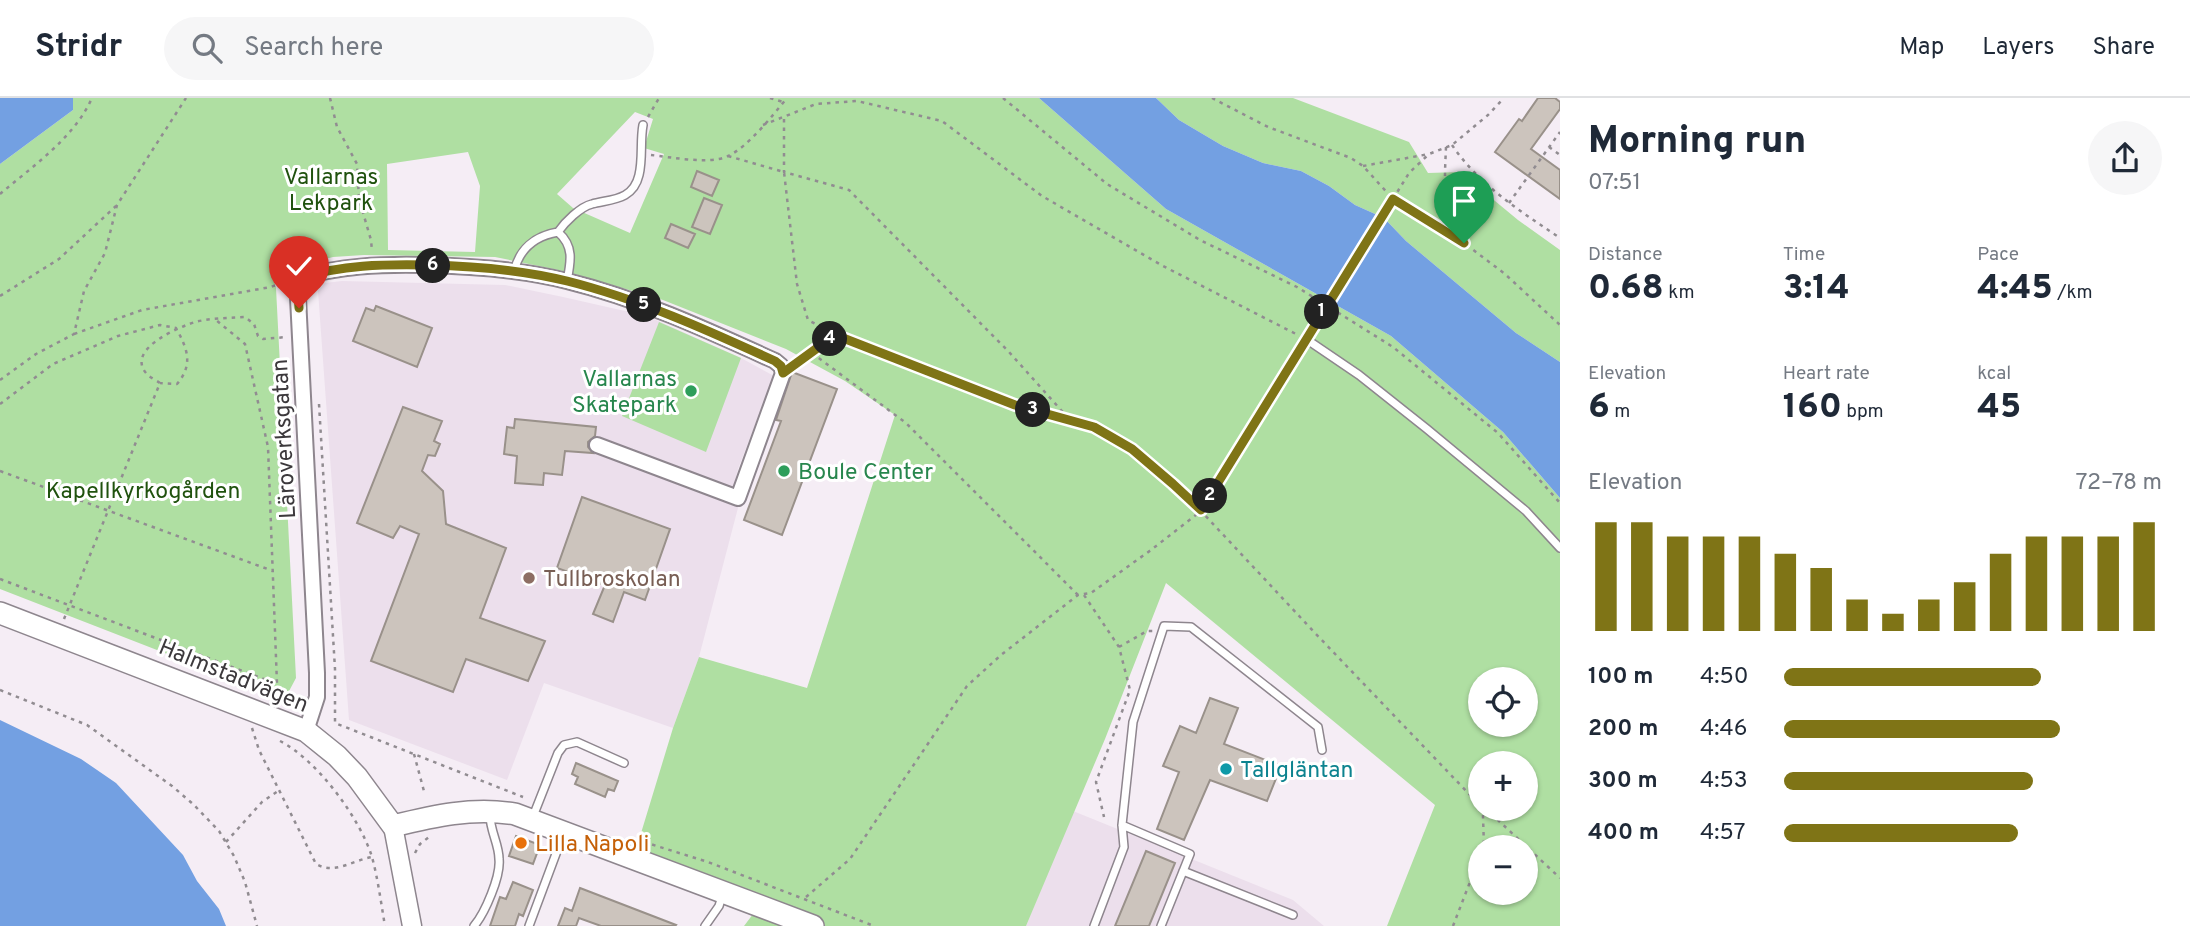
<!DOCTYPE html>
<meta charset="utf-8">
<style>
body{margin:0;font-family:Overpass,sans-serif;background:#f6f6f7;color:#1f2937;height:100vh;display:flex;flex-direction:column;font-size:26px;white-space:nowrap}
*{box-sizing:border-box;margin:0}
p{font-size:23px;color:#747a83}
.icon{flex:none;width:38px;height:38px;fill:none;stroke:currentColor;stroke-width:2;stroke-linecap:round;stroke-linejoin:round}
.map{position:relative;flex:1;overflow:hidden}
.details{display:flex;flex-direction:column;background:#fff;width:630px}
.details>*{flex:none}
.tools{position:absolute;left:1468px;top:569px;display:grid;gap:14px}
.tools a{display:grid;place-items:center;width:70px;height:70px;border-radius:50%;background:#fff;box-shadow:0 2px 5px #0004;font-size:35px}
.pin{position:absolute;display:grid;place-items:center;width:60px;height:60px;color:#fff;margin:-72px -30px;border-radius:50% 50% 50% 0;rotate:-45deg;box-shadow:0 0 7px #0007}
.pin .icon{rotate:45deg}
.km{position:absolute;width:35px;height:35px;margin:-18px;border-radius:50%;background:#222;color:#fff;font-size:19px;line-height:35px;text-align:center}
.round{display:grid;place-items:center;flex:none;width:74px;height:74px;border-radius:37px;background:#f6f6f7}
.headline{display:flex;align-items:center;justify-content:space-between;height:119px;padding:0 28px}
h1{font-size:38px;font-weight:800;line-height:52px}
.metrics{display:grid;grid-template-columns:repeat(3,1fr);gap:10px;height:119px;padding:7px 28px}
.metrics div{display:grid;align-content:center}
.metrics b{font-size:35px;font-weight:800}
.metrics small{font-size:19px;font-weight:400}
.metrics p{font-size:19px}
.chart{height:196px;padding:14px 28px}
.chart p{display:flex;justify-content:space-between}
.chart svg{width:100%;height:126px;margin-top:7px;stroke:#7f7416;stroke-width:6}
ul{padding:0 28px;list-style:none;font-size:23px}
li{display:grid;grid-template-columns:112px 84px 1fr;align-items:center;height:52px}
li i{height:18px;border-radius:9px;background:#7f7416}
header{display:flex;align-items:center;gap:42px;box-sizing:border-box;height:98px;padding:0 35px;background:#fff;border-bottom:2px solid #e0e1e3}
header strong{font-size:33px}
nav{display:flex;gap:38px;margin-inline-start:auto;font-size:24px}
.search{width:490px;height:63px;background:#f6f6f7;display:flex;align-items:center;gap:18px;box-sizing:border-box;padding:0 24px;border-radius:38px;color:#747a83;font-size:26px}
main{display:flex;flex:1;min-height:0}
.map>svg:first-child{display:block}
</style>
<header>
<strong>Stridr</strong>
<div class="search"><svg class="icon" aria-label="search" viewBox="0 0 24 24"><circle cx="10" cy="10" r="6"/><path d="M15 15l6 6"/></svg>Search here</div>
<nav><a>Map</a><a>Layers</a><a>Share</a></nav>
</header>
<main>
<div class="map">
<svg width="1560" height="828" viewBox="0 0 1560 828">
<rect width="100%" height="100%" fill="#f5edf5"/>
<!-- built -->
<path fill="#ecdfec" d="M342,183L505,187L563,199L647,218L741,260L774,278L738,371L730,402L739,406L699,559L673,630L544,585L507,682L349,622L318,193L325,185Z
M1073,713L1293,802L1324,828H1026Z"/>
<!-- green -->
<path fill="#afdfa2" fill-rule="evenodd" d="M73,0H1039L1166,111L1391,238L1503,334L1560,400V828H1387L1435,707L1166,485L1105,641L1026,828H744L753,816L631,768L673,630L699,559L807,590L895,317L845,283L786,251L663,202L568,174L495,159L364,157L333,159L295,169L272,178L276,190L296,580L288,595L273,597L0,491V66L73,12ZM635,14L653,21L644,50L664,56L630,135L573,110L557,96ZM468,54L480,88L475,154L388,152L387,66ZM1480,581H1526V626H1480ZM1480,665H1526V710H1480ZM1480,749H1526V794H1480Z
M1156,0H1293L1409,44L1428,75L1460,74L1518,122L1560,152V264L1516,235L1406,143L1384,120L1355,107L1329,88L1301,73L1263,65L1223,48L1179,22Z
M659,224L741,260L706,354L622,318Z"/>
<!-- water -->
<path fill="#73a0e2" d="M0,0H73V12L0,66Z
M1039,0H1156L1179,22L1223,48L1263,65L1301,73L1329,88L1355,107L1384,120L1406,143L1516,235L1560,264V400L1503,334L1391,238L1166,111Z
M0,622L81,661L116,685L183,757L197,783L219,811L226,828H0Z"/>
<!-- building -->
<path fill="#ccc4bd" stroke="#99918a" stroke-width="2" d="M1538,0H1555L1560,4V11L1531,51L1560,72V101L1495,54L1519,21L1522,23Z
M697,73L719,82L712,98L691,89Z
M704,100L722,107L710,136L692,129Z
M671,126L695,136L688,150L665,140Z
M376,208L432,230L417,269L353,243L366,210L374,213Z
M792,274L837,291L782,437L744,422L781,323L776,322Z
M403,309L442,323L434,343L440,346L435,358L428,357L422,373L443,393L446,426L506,450L480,520L545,543L528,583L466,561L453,594L371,563L419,436L400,428L393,440L357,425Z
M515,321L596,329L595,338L588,344V349L593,355L565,353L562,377L544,375L543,387L515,385L517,358L504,356L507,329L514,330Z
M582,399L670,431L645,502L624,494L613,524L593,516L605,487L557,470Z
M1210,600L1238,610L1224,646L1281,668L1267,703L1210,682L1184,742L1157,731L1179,674L1163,668L1180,628L1196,635Z
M576,665L618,683L614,693L608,691L605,699L575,686L578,679L572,676Z
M516,738L540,747L533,766L509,758Z
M1146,753L1175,765L1149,828H1115Z
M513,784L533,792L523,818L519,816L515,828H490L500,799L506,801Z
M580,790L676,827L675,828H601L579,820L576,828H558L565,810L572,813Z"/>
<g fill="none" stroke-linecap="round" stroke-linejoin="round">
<!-- service casing -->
<g stroke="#8e868e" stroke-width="10">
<path id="service" d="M558,134C574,148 571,163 567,183
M514,174C519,151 535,138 558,134C565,124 580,109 592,106C610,101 633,103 639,77C643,61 640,43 643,27
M1306,241L1359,277L1427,331L1526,413L1560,450
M532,721L558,655L564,647L577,644L624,665
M1122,727L1190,756L1161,828
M1183,773L1293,817
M474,828C485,815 501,778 499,761C499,746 490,733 490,717
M529,828L563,737
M705,828L719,808L723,795
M1094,828L1124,749L1122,727L1133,624L1164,528L1191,529L1318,629L1322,652"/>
</g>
<!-- minor casing -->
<g stroke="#8e868e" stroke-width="18">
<path id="minor" d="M306,633L317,599V575L297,180C342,168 378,166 424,167C471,168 520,171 567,183C640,201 707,232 775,263L781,268L783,275L738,400L597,347"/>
</g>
<!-- tertiary casing -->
<g stroke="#8e868e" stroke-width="21">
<path id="tertiary" d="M393,728L412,828"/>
</g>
<!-- secondary casing -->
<g stroke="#8e868e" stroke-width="24">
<path id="secondary" d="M0,515L306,633L337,658L357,679L393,728C434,718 472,709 515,716L813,828"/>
</g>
<!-- path -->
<path stroke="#918c91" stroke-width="2.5" stroke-dasharray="3.5 5" stroke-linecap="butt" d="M330,0L337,29L357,66L359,101L371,142L372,153
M770,0L783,4
M1003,0L1107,86L1200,142L1297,189L1393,249L1498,335L1560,405
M1212,0L1268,29L1351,60L1363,68L1393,101L1464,145L1505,176L1560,227
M648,19L659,0
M784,21V74L849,92L1009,254L1069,321
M763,27L816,6L857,3L942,23L1042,98L1163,168L1296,236
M1452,47C1479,87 1520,113 1560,140
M1446,49C1444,94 1443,102 1463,143
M1549,49L1560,57
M651,57C670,59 711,67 728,58C748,49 773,17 787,0
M728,58L784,74L797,186L808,222L841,239
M1363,68L1429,56
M0,96C33,68 74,40 92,0
M1393,101L1409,75L1429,56L1452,47L1488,17L1504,0
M1509,105L1560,34
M0,198L59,161L116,108
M1311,231L1318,220L1329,227L1339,214
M74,236L142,212L271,189L284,184
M812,255L906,325L1078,497
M794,267L831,241L843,240L1015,307L1094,329L1132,351L1173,386L1201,413L1315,535L1471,698L1483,718L1484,749
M0,282L36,256L74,236L84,193L105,155L117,107L186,0
M0,306L53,266L118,238L160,227L176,230C187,250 194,266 177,286L160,285
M319,306L335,571V625L523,699
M0,373L273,473
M0,481L277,586L268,349L245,246L216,222
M1084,497L1119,549L1130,592L1096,684L1104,719
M64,521L160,285C156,282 149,279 146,275C126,251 179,229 195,224C211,220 228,220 245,219L254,226L258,238L263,241L287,239
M1119,549L1147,533H1153
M0,592L87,627L172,688L193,706L219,733L234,758L245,784L257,828
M252,630L259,652L316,766C335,777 353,762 372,759
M280,643C317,662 360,720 372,759C378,781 381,805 385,828
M414,656L425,697
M1473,700L1480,707
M1485,710L1560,780
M226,744L262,704L278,693
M644,744L708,764L874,828
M415,755L420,746L429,739
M806,799L850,761L967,588L1001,557L1078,497L1091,495L1151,452L1201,413L1301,249
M1453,828L1480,758"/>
<!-- service -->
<use href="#service" stroke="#fff" stroke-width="7"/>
<!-- minor -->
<use href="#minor" stroke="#fff" stroke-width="14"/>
<!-- tertiary -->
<use href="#tertiary" stroke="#fff" stroke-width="18"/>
<!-- secondary -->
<use href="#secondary" stroke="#fff" stroke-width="21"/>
<!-- path-bridge -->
<path stroke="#918c91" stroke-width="2.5" stroke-dasharray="3.5 5" stroke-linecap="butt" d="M1318,220L1393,101"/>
</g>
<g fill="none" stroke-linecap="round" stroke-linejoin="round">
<!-- route casing -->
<g stroke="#fff" stroke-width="14">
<path id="route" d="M299,210L297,180C344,167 381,166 429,167C475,168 522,172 567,183C639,201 707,232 775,263L781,268L783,275L831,240H843L1015,307L1094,329L1132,351L1173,386L1201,412L1393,101L1464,145"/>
</g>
<!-- route -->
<use href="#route" stroke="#7f7416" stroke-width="9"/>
</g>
<!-- markers -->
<g fill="#2e9e5b" stroke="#fff" stroke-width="2.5">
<circle cx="691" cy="293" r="7"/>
<circle cx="784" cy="373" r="7"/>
</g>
<circle fill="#8d6e63" stroke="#fff" stroke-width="2.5" cx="529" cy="480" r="7"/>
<circle fill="#0f9aa8" stroke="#fff" stroke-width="2.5" cx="1226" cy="671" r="7"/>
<circle fill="#e8710a" stroke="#fff" stroke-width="2.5" cx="521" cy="745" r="7"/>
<g text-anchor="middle" stroke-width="6" stroke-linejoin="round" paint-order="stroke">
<!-- park labels -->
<g font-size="23" fill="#20520e" stroke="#fff">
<text x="331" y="86">Vallarnas<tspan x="331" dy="26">Lekpark</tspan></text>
<text x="143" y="400">Kapellkyrkogården</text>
</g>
<!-- leisure labels -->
<g font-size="23" fill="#27864d" stroke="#fff" text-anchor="end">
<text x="677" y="288">Vallarnas<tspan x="677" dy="26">Skatepark</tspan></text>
<text x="798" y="381" text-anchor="start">Boule Center</text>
</g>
<!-- street labels -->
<g font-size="23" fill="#3c393c" stroke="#fff">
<text transform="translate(283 341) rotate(-93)" y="8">Läroverksgatan</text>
<text transform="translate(234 577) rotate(22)" y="8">Halmstadvägen</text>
</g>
<!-- education labels -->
<g font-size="23" fill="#785e54" stroke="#fff" text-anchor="start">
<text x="543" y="488">Tullbroskolan</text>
</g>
<!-- culture labels -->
<g font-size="23" fill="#0d838f" stroke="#fff" text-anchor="start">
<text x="1240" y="679">Tallgläntan</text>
</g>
<!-- food labels -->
<g font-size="23" fill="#c56008" stroke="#fff" text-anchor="start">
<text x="535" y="753">Lilla Napoli</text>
</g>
</g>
</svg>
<div class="tools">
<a><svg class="icon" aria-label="locate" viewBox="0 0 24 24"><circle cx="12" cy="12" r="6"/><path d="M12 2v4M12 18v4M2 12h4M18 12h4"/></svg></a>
<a>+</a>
<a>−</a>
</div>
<div class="pin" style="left:1464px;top:145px;background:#1e9e55"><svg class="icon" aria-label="arrive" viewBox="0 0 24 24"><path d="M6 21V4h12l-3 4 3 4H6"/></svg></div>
<div class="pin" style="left:299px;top:210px;background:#d93025"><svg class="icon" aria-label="check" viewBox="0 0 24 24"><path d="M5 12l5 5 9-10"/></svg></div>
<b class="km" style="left:1322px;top:214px">1</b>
<b class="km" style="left:1210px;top:398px">2</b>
<b class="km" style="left:1033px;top:312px">3</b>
<b class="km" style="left:830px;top:241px">4</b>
<b class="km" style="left:644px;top:207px">5</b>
<b class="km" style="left:433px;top:168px">6</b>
</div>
<section class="details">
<div class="headline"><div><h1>Morning run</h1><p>07:51</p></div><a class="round"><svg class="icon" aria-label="share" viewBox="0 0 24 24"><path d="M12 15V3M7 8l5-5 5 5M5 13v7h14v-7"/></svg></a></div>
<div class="metrics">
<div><p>Distance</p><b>0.68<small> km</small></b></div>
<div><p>Time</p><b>3:14</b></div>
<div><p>Pace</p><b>4:45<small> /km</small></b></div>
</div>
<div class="metrics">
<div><p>Elevation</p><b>6<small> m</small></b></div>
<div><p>Heart rate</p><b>160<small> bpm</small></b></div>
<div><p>kcal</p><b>45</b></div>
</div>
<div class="chart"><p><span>Elevation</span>72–78 m</p>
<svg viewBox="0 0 160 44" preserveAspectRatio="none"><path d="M5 44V6M15 44V6M25 44V11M35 44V11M45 44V11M55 44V17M65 44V22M75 44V33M85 44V38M95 44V33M105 44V27M115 44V17M125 44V11M135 44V11M145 44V11M155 44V6"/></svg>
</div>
<ul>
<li><b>100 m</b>4:50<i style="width:68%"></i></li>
<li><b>200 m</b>4:46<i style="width:73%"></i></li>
<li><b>300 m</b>4:53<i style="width:66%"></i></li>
<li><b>400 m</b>4:57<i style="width:62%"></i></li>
</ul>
</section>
</main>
